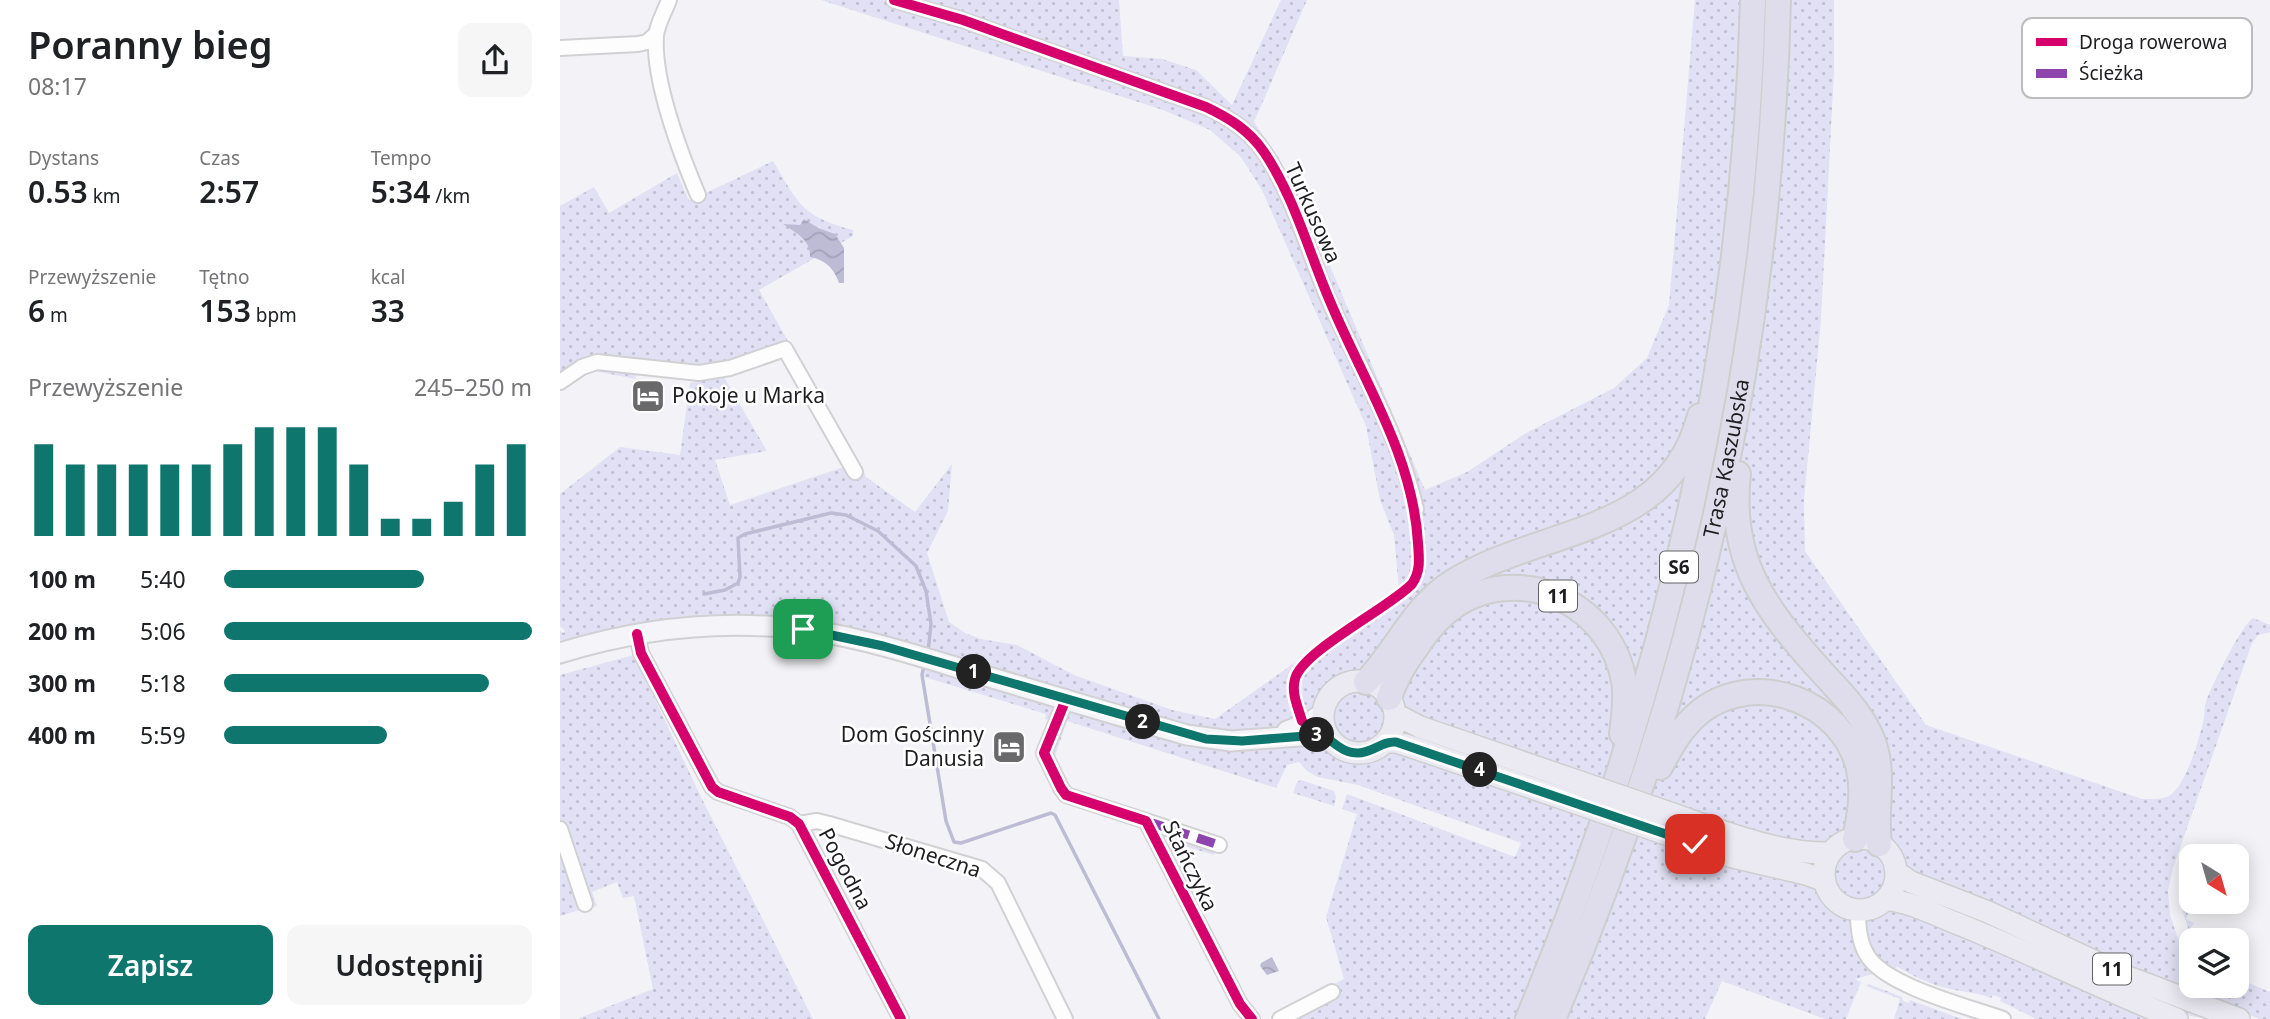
<!DOCTYPE html>
<html lang="pl">
<meta charset="utf-8">
<style>
body{margin:0;font-family:"Noto Sans",sans-serif;background:#f6f6f6;color:#202124;height:100vh;display:flex;flex-direction:column;font-size:26px;white-space:nowrap}
*{box-sizing:border-box;margin:0}
p{font-size:23px;color:#757577}
.icon{flex:none;width:38px;height:38px;fill:none;stroke:currentColor;stroke-width:2;stroke-linecap:round;stroke-linejoin:round}
.map{position:relative;flex:1;overflow:hidden}
.panel{display:flex;flex-direction:column;background:#fff;width:560px}
.panel>*{flex:none}
.needle{width:46px;rotate:143deg}
.buttons{position:absolute;left:1619px;top:844px;display:grid;gap:14px}
.buttons a{display:grid;place-items:center;width:70px;height:70px;border-radius:14px;background:#fff;box-shadow:0 4px 18px #0003;font-size:35px}
.pin{position:absolute;display:grid;place-items:center;width:60px;height:60px;color:#fff;margin:-30px;border-radius:14px;box-shadow:0 4px 10px #0006}
.km{position:absolute;width:35px;height:35px;margin:-18px;border-radius:50%;background:#222;color:#fff;font-size:19px;line-height:35px;text-align:center}
.round{display:grid;place-items:center;flex:none;width:74px;height:74px;border-radius:14px;background:#f6f6f6}
.headline{display:flex;align-items:center;justify-content:space-between;height:119px;padding:0 28px}
h1{font-size:38px;font-weight:600;line-height:52px}
.metrics{display:grid;grid-template-columns:repeat(3,1fr);gap:10px;height:119px;padding:7px 28px}
.metrics div{display:grid;align-content:center}
.metrics b{font-size:30px;font-weight:600}
.metrics small{font-size:19px;font-weight:400}
.metrics p{font-size:19px}
.chart{height:196px;padding:14px 28px}
.chart p{display:flex;justify-content:space-between}
.chart svg{width:100%;height:126px;margin-top:7px;stroke:#0f766e;stroke-width:6}
.button{display:flex;gap:14px;margin-top:auto;padding:14px 28px}
.button a{flex:1;height:80px;border-radius:14px;background:#0f766e;color:#fff;font-size:28px;font-weight:600;line-height:80px;text-align:center}
.button a+a{background:#f6f6f6;color:#202124}
ul{padding:0 28px;list-style:none;font-size:23px}
li{display:grid;grid-template-columns:112px 84px 1fr;align-items:center;height:52px}
li i{height:18px;border-radius:9px;background:#0f766e}
main{display:flex;flex:1;min-height:0}
.map>svg:first-child{display:block}
</style>
<main>
<section class="panel">
<div class="headline"><div><h1>Poranny bieg</h1><p>08:17</p></div><a class="round"><svg class="icon" aria-label="share" viewBox="0 0 24 24"><path d="M12 15V3M7 8l5-5 5 5M5 13v7h14v-7"/></svg></a></div>
<div class="metrics">
<div><p>Dystans</p><b>0.53<small> km</small></b></div>
<div><p>Czas</p><b>2:57</b></div>
<div><p>Tempo</p><b>5:34<small> /km</small></b></div>
</div>
<div class="metrics">
<div><p>Przewyższenie</p><b>6<small> m</small></b></div>
<div><p>Tętno</p><b>153<small> bpm</small></b></div>
<div><p>kcal</p><b>33</b></div>
</div>
<div class="chart"><p><span>Przewyższenie</span>245–250 m</p>
<svg viewBox="0 0 160 44" preserveAspectRatio="none"><path d="M5 44V12M15 44V19M25 44V19M35 44V19M45 44V19M55 44V19M65 44V12M75 44V6M85 44V6M95 44V6M105 44V19M115 44V38M125 44V38M135 44V32M145 44V19M155 44V12"/></svg>
</div>
<ul>
<li><b>100 m</b>5:40<i style="width:65%"></i></li>
<li><b>200 m</b>5:06<i style="width:100%"></i></li>
<li><b>300 m</b>5:18<i style="width:86%"></i></li>
<li><b>400 m</b>5:59<i style="width:53%"></i></li>
</ul>
<div class="button"><a>Zapisz</a><a>Udostępnij</a></div>
</section>
<div class="map">
<svg width="1710" height="1019" viewBox="0 0 1710 1019">
<defs>
<pattern id="grass-dots" width="8" height="8" patternUnits="userSpaceOnUse" patternTransform="scale(1.75)"><rect width="8" height="8" fill="#e1e0f4"/><path d="M2 2h.1M6 6h.1" fill="none" stroke="#c1c0d1" stroke-width="1.8" stroke-linecap="round"/></pattern>
<pattern id="water-waves" width="16" height="10" patternUnits="userSpaceOnUse" patternTransform="scale(1.75)"><rect width="16" height="10" fill="#bebcd5"/><path d="M0 5q4-4 8 0t8 0" fill="none" stroke="#a3a1b7"/></pattern>
</defs>
<rect width="100%" height="100%" fill="#f3f3f7"/>
<!-- grass -->
<path fill="url(#grass-dots)" d="M261,0H559L563,56L602,59L636,70L672,105L721,0H747L694,122L717,155L742,200L865,490L907,472L966,433L1054,388L1087,358L1109,305L1135,0H1274V71L1261,319L1244,500L1245,551L1366,725L1582,799C1591,799 1601,800 1609,796C1626,786 1640,737 1644,718C1645,713 1644,707 1646,702C1651,687 1681,626 1693,618L1710,625V632L1698,635L1692,643L1613,868L1608,891L1610,915L1617,936L1631,956V985H1676L1677,978L1710,992V1019H1700L1570,970L1430,906L1425,919L1565,984L1657,1019C1617,1019 1576,996 1541,980C1501,962 1462,944 1422,926L1417,939L1597,1019H1476L1440,1001L1441,998L1433,995L1431,998C1416,992 1401,992 1386,988C1369,984 1353,976 1338,967L1295,979L1301,982L1286,1019H1265L1162,981L1145,1019H727L775,995L770,986L784,979L766,917L797,814L782,809L787,794L955,857L961,843L798,785L758,777L747,771L739,762L727,765L716,788L507,721L495,756L511,787L531,794L529,797C497,785 482,765 496,732C501,722 503,715 513,710L603,738L608,724L375,656L369,648L363,652L291,633L249,624L190,620L114,623L76,629L12,643L0,642V631L4,633L5,631L0,626V494L60,447L120,455L130,383L164,377L207,451L155,460L170,505L287,466L293,474L302,469L306,477L355,512L392,464L388,511L367,553L389,622L405,633L421,639L457,645L514,675L612,710L655,719L839,589L834,535L820,500L806,426L702,190L681,157L650,130L603,110Z
M213,161C239,204 241,216 293,230V236L199,290L228,341L144,369L54,359L0,377V206L34,187L49,213L117,173L129,201Z
M38,365L75,369L76,379L34,371L14,381L23,370Z
M74,655L141,797L253,1019H17L93,989L74,896L63,898L57,882L32,892L37,906L29,908L0,822V675Z
M366,667L495,705L497,708L491,720L485,719L486,714L364,677Z
M741,780L774,791L776,797L774,806L733,793L737,782Z
M619,836L656,848L654,855L621,845L612,850L635,894L631,896L606,849L611,840Z
M0,838L22,909L0,916Z
M1628,900L1641,903L1632,902L1626,919L1634,923L1629,931L1622,909Z
M1309,984L1342,997L1343,1001L1349,1003L1350,1000L1402,1019H1334L1340,999L1306,986Z"/>
<!-- water -->
<path fill="url(#water-waves)" d="M244,219L258,228L275,234L284,248V283H279C274,268 265,260 250,257C251,240 236,233 223,224L240,225Z
M712,957L719,971L707,975L700,966L701,963Z"/>
<g fill="none" stroke-linecap="round" stroke-linejoin="round">
<!-- stream -->
<path stroke="#bebcd5" stroke-width="3.5" d="M144,594L165,590L178,583L180,577L178,538L185,534L271,513L286,515L318,531L356,566L366,591L371,624L368,652
M364,666L362,675L386,821L394,842L401,843L491,813L495,815L599,1019"/>
<!-- minor casing -->
<g stroke="#d1d1d4" stroke-width="18">
<path id="minor" d="M109,0C105,11 97,24 96,36C93,82 120,152 138,195
M334,0L403,20L646,107C669,118 689,130 704,152C734,196 747,249 768,298C799,367 839,435 856,509
M0,48L78,44L87,42L96,34
M0,382L22,367L37,362L139,373L170,368L225,349L295,472
M77,634L81,653L152,787L158,792L230,817L239,824L341,1019
M506,699L484,753L501,788L506,795L586,821L680,1004L692,1019
M586,821L659,845
M239,824L257,821L269,824L422,869L438,883L505,1019
M0,829L25,904
M1298,910C1298,927 1299,944 1309,958C1330,987 1409,1007 1443,1019
M720,1019L772,992"/>
</g>
<!-- secondary casing -->
<g stroke="#d1d1d4" stroke-width="23">
<path id="secondary" d="M0,653C71,631 146,621 221,627C283,632 343,651 402,669C477,691 552,714 627,735L671,741L753,735L769,737
M727,731L750,722L763,713"/>
</g>
<!-- primary casing -->
<g stroke="#cececf" stroke-width="24">
<path id="primary" d="M763 717a36 36 0 1 1 72 0a36 36 0 1 1-72 0Z
M835,714L860,727L1020,782
M825,742H836L852,747L1013,802
M1107,812C1159,830 1215,854 1271,853
M1100,832L1173,857L1246,874L1265,881
M1264 874a36 36 0 1 1 72 0a36 36 0 1 1-72 0Z
M1336,872L1351,882L1428,912L1568,977L1679,1019
M1326,899C1350,902 1374,914 1396,923C1471,953 1542,989 1617,1019"/>
</g>
<!-- motorway casing -->
<g stroke="#cececf" stroke-width="28">
<g id="motorway">
<path d="M1178,474C1168,561 1206,610 1261,671C1280,692 1301,712 1312,739C1326,774 1314,808 1319,844"/>
<path d="M806,682C837,650 854,606 893,582C980,527 1109,537 1140,416"/>
<path d="M829,698C835,678 845,662 857,646C871,625 888,606 912,596C977,569 1052,611 1064,681C1067,698 1064,717 1062,734"/>
<path d="M1100,767C1111,746 1122,726 1141,711C1197,669 1283,701 1299,769C1304,792 1300,816 1295,839"/>
<path d="M968,1019C1104,693 1184,354 1193,0"/>
<path id="s1" d="M993,1019C1132,692 1210,356 1218,0"/>
</g>
</g>
<!-- minor -->
<use href="#minor" stroke="#fdfdfe" stroke-width="14"/>
<!-- secondary -->
<use href="#secondary" stroke="#f5f4f8" stroke-width="19"/>
<!-- primary -->
<use href="#primary" stroke="#ebeaf3" stroke-width="21"/>
<!-- motorway -->
<use href="#motorway" stroke="#dfddeb" stroke-width="24"/>
<!-- primary-bridge casing -->
<g stroke="#cececf" stroke-width="24" stroke-linecap="butt">
<path id="primary-bridge" d="M1020,782L1107,812
M1013,802L1100,832"/>
</g>
<!-- primary-bridge -->
<use href="#primary-bridge" stroke="#ebeaf3" stroke-width="21"/>
<!-- quiet -->
<path stroke="#8e44ad" stroke-width="9" stroke-dasharray="18 9" stroke-linecap="butt" d="M586,821L659,845"/>
<!-- cycleway casing -->
<g stroke="#fff" stroke-width="15">
<path id="cycleway" d="M334,0L403,20L646,107C669,118 689,130 704,152C733,195 747,246 767,294C800,376 853,453 858,543C859,558 861,571 852,584C829,608 742,651 735,679C731,693 738,707 742,721
M77,634L81,653L152,787L158,792L230,817L239,824L341,1019
M506,699L484,753L501,788L506,795L586,821L680,1004L692,1019
M825,742H836L852,747L1013,802"/>
</g>
<!-- cycleway -->
<use href="#cycleway" stroke="#d6006c" stroke-width="10"/>
</g>
<g fill="none" stroke-linecap="round" stroke-linejoin="round">
<!-- route casing -->
<g stroke="#fff" stroke-width="14">
<path id="route" d="M243,629L323,646L646,739L682,741L758,735C775,739 779,753 798,753C813,753 821,741 836,742L1135,844"/>
</g>
<!-- route -->
<use href="#route" stroke="#0f766e" stroke-width="9"/>
</g>
<!-- icons -->
<defs>
<g id="hotel-square" transform="scale(1.75)"><rect x="-9" y="-9" width="18" height="18" rx="4" fill="#69696c" stroke="#fff"/><path d="M-6-4.5h1.5V1H6V5H4.5V3h-9V5H-6ZM-4 0a1.8 1.8 0 1 1 3.6 0ZM.5 0V-2.5h3Q6-2.5 6 0Z" fill="#fff"/></g>
</defs>
<g fill-rule="evenodd">
<use href="#hotel-square" x="88" y="396"/>
<use href="#hotel-square" x="449" y="747"/>
</g>
<g text-anchor="middle" stroke-width="5" stroke-linejoin="round" paint-order="stroke">
<!-- shield labels -->
<g fill="#fff" stroke="#626264" stroke-width="2">
<rect x="1100" y="551.5" width="38" height="31" rx="5"/>
<rect x="979" y="580.5" width="38" height="31" rx="5"/>
<rect x="1533" y="953.5" width="38" height="31" rx="5"/>
</g>
<g font-size="19" font-weight="bold" fill="#1e1e21">
<text x="1119" y="574">S6</text>
<text x="998" y="603">11</text>
<text x="1552" y="976">11</text>
</g>
<!-- street labels -->
<g font-size="21" fill="#1e1e21" stroke="#fff">
<text transform="translate(753 213) rotate(66)" y="7">Turkusowa</text>
<text dy="7" stroke="none"><textPath href="#s1" startOffset="588">Trasa Kaszubska</textPath></text>
<text transform="translate(373 856) rotate(18)" y="7">Słoneczna</text>
<text transform="translate(630 866) rotate(64)" y="7">Stańczyka</text>
<text transform="translate(285 869) rotate(62)" y="7">Pogodna</text>
</g>
<!-- poi labels -->
<g font-size="21" fill="#1e1e21" stroke="#fff" text-anchor="start">
<text x="112" y="403">Pokoje u Marka</text>
<text x="424" y="742" text-anchor="end">Dom Gościnny<tspan x="424" dy="24">Danusia</tspan></text>
</g>
</g>
<!-- legend -->
<rect x="1462" y="18" width="230" height="80" rx="10" fill="#fff" stroke="#bcbcbc" stroke-width="2"/>
<rect x="1476" y="38" width="31" height="8" fill="#d6006c"/>
<rect x="1476" y="69" width="31" height="9" fill="#8e44ad"/>
<g font-size="19" fill="#1e1e21">
<text x="1519" y="49">Droga rowerowa</text>
<text x="1519" y="80">Ścieżka</text>
</g>
</svg>
<div class="buttons">
<a><svg class="needle" viewBox="-14 -14 28 28"><path d="M0-13l5 13h-10z" fill="#e53935"/><path d="M0 13l5-13h-10z" fill="#757577"/></svg></a>
<a><svg class="icon" aria-label="layers" viewBox="0 0 24 24"><path d="M12 4l9 5-9 5-9-5zM3 14l9 5 9-5"/></svg></a>
</div>
<div class="pin" style="left:243px;top:629px;background:#1e9e55"><svg class="icon" aria-label="arrive" viewBox="0 0 24 24"><path d="M6 21V4h12l-3 4 3 4H6"/></svg></div>
<div class="pin" style="left:1135px;top:844px;background:#d93025"><svg class="icon" aria-label="check" viewBox="0 0 24 24"><path d="M5 12l5 5 9-10"/></svg></div>
<b class="km" style="left:414px;top:672px">1</b>
<b class="km" style="left:583px;top:722px">2</b>
<b class="km" style="left:757px;top:735px">3</b>
<b class="km" style="left:920px;top:770px">4</b>
</div>
</main>
